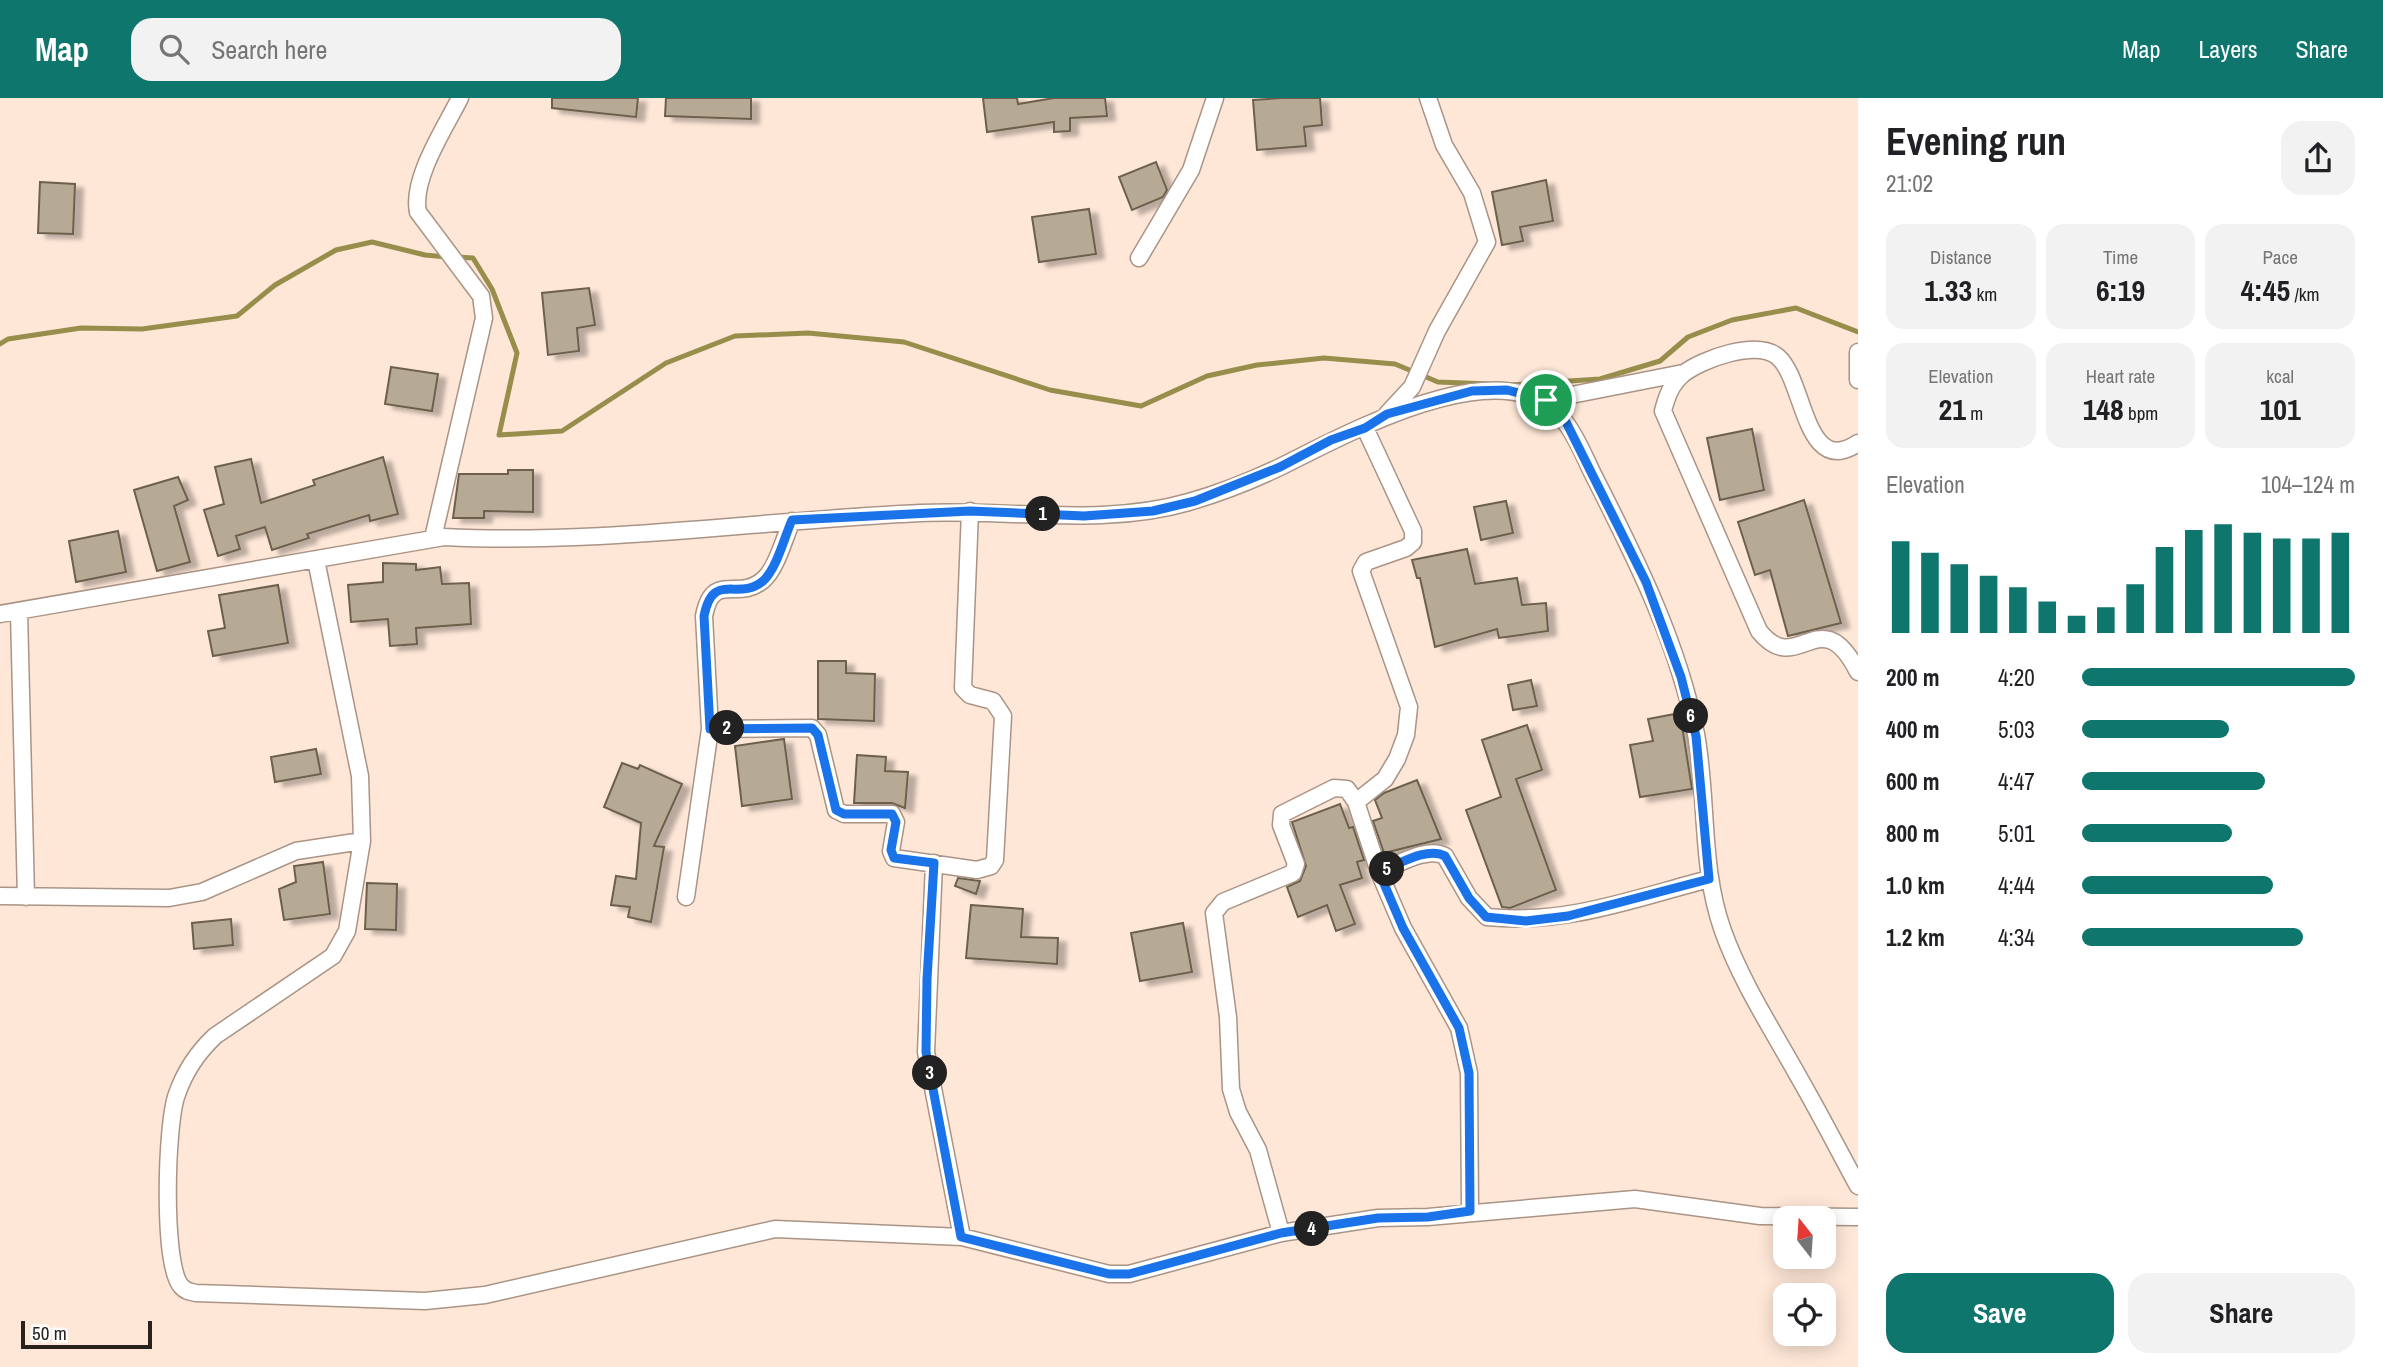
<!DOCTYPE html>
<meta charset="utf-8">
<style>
body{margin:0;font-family:"Archivo Narrow",sans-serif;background:#f2f2f2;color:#202124;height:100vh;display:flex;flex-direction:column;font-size:26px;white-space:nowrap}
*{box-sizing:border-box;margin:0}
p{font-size:23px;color:#757577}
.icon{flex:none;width:38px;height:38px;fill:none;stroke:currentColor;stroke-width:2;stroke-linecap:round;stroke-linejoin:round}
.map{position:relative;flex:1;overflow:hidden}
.side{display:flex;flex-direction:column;background:#fff;width:525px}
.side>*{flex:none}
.needle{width:46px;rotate:343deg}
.buttons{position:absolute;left:1773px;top:1108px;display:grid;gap:14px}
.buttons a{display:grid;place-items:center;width:63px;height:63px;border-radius:14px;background:#fff;box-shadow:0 4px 18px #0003;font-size:35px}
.scale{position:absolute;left:21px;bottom:18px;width:131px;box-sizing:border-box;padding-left:7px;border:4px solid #29211b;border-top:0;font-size:19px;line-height:24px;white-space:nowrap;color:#29211b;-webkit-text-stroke:5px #fff;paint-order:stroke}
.pin{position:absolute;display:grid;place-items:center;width:60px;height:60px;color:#fff;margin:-30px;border:4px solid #fff;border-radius:50%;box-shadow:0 2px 7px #0007}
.km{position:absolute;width:35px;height:35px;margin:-18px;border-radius:50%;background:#222;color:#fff;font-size:19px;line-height:35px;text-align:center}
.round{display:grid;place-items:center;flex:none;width:74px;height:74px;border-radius:21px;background:#f2f2f2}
.overview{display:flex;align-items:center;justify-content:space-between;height:119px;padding:0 28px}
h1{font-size:38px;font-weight:700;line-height:52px}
.metrics{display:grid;grid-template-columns:repeat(3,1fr);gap:10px;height:119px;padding:7px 28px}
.metrics div{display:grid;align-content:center;border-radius:18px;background:#f2f2f2;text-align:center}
.metrics b{font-size:30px;font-weight:700}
.metrics small{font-size:19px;font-weight:400}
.metrics p{font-size:19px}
.chart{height:196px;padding:14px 28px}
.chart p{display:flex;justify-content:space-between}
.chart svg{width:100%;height:126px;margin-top:7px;stroke:#0f766e;stroke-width:6}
.primary-button{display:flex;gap:14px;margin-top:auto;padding:14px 28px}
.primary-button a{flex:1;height:80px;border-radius:21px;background:#0f766e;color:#fff;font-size:28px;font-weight:700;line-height:80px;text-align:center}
.primary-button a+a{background:#f2f2f2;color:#202124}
ul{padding:0 28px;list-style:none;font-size:23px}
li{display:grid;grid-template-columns:112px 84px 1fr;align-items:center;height:52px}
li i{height:18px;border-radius:9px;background:#0f766e}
header{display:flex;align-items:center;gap:42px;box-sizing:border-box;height:98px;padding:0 35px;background:#0f766e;color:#fff}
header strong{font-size:33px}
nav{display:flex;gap:38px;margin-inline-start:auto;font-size:24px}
.search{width:490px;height:63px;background:#f2f2f2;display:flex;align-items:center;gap:18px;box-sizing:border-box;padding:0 24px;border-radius:21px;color:#757577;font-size:26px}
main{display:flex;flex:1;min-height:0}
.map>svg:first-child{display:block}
</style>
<header>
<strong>Map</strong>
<div class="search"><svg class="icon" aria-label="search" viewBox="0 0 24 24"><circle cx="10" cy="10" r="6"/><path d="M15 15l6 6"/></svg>Search here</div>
<nav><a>Map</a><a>Layers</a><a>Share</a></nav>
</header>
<main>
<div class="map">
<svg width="1858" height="1269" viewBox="0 0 1858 1269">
<defs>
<filter id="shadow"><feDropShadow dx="8" dy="4.5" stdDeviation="2" flood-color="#0004"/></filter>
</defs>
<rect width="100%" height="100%" fill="#fee7d7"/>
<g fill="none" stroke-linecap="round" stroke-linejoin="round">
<!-- stream -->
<path stroke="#978e4c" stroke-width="5" d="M457,159L473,160L492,191L517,255L499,337L562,333L666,265L735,238L808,235L904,244L1050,292L1141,308L1207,278L1257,267L1324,260L1395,266L1438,284L1490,286
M0,246L8,241L81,230L142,231L237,218L275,187L336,152L372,144L425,157L447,159
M1510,287L1600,281L1660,263L1688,239L1732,222L1796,210L1858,234"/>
</g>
<!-- building -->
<path fill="#b7aa95" stroke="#6c614d" stroke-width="2" filter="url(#shadow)" d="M552,0H638L636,19L552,10Z
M666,0H751V21L665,18Z
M983,0H1017L1018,6L1054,0H1105L1107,18L1070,20V33L1054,34V24L987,34Z
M1282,0H1320L1322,27L1304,29L1306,48L1257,52L1253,2Z
M1156,64L1167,92L1163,99L1132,112L1119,79Z
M1546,82L1553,123L1520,129L1523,143L1502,147L1492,94Z
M40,84L75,86L73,136L38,135Z
M1089,111L1096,156L1039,164L1032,119Z
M589,190L595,227L577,230L579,253L548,257L542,195Z
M391,269L438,276L432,313L385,306Z
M1752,331L1764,392L1720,402L1707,340Z
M383,359L398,416L370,423L369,417L307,436L309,440L272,452L265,429L236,438L240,451L218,458L204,412L224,406L215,369L251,361L261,405L315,387L313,382Z
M508,372H533V414L484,413V420H453L459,376H508Z
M178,379L188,402L174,408L190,464L157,473L134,392Z
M1804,402L1841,525L1788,538L1770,472L1755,477L1738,424Z
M1506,403L1513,435L1481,442L1474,409Z
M118,433L126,474L76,484L69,443Z
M1467,451L1475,486L1517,480L1522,507L1546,505L1548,533L1499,540L1497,531L1435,549L1420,480H1417L1412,462Z
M383,465L416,466V472L440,469L442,486L469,485L471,526L416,530L417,546L390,548L388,521L351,524L348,487L383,484Z
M278,487L288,545L213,558L208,533L225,530L219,497Z
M818,563H846V575L875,576L874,623L818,621Z
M1531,582L1537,608L1513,612L1508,587Z
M1680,615L1692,691L1640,699L1630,647L1653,643L1648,621Z
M1527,627L1542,672L1516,681L1556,792L1510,810L1502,809L1466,712L1501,699L1482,642Z
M784,641L792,701L742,708L735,648Z
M316,651L321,676L275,684L271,659Z
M857,657L886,659L885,673L908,674L905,710L892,705H854Z
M622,665L638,671L640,667L682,686L654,748L664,749L651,824L628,819L630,809L611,807L616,778L636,781L641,725L604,709Z
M1417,682L1441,741L1384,755L1373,723L1382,720L1375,702L1384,695Z
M1340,706L1349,730L1353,729L1364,762L1357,764L1362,780L1340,787L1355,826L1336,833L1327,807L1298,819L1287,789L1300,783L1306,768L1292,724Z
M323,764L330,816L284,822L279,791L296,784L294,768Z
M958,780L980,783L976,796L955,788Z
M367,785L397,786L396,832L365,831Z
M971,807L1023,811L1021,839L1058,840L1057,866L966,860Z
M231,821L233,847L194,851L192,825Z
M1183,825L1192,874L1140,883L1131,835Z"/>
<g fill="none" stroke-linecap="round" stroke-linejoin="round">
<!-- street casing -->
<g stroke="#a99485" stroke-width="19">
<path id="street" d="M1139,160L1191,72L1215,0
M1858,254V282
M1546,302L1683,275
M1387,316L1412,289L1437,233L1487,144L1472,95L1444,47L1428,0
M1365,330L1413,433V444L1406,450L1366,464L1361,473L1409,609L1406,637L1397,661L1385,681L1356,704L1379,774L1403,830L1459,930L1469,975L1470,1113
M1858,345C1804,381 1805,282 1778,259C1757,241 1702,261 1683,276C1671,286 1667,298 1663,313L1759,533C1798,582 1820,499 1858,574
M433,440L484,220L481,198L418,114C411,81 445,30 460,0
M316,462L360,678L362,743L347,833L333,858L215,938C198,954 185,973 177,996C166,1024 162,1166 181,1188C185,1193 190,1194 196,1195L425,1203L485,1197L775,1131L962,1139L1109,1176H1129L1281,1135L1378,1120L1428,1119L1635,1101L1760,1118L1858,1119
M19,514L26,799
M0,516L444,439C604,447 762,422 921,415C1011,411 1102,429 1189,404C1220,395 1253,382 1282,368C1347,336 1509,245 1565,324C1579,342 1587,366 1598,386C1638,465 1679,548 1696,636C1708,701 1700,769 1723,833C1742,886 1774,934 1801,983C1821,1018 1839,1053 1858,1088
M710,631L812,630L818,637L836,712L844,716H892L896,724L891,753L894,760L977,772L991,768L995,762L1003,618L993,603L970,597L963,590L970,413
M934,765L926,954L962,1139
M1379,774C1397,767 1427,748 1445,758L1469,800L1487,819C1566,827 1632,801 1709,781
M0,798L169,800L202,794L296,753L362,743
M686,799L710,631L704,518C713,472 738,504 763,482C777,470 784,440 792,423
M1281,1135L1258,1052L1238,1014L1231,991L1228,919L1214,815L1223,804L1293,775L1296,766L1281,727L1282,716L1334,690L1347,691L1356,704"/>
</g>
<!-- street -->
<use href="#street" stroke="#fff" stroke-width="16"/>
</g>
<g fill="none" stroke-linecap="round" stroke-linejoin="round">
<!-- route casing -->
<g stroke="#fff" stroke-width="14">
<path id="route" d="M1507,292L1546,302L1566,324L1646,484L1681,579L1696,638L1709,781L1568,818L1526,823L1486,819L1469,800L1445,758C1427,748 1398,767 1379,774L1403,830L1459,930L1469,975L1470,1113L1428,1119L1378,1120L1281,1135L1129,1176H1109L961,1139L926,954L927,881L934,765L894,760L891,752L896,724L892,716H844L836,712L818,637L812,630L710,631L704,518C713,472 738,504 763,483C777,470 784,440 792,422L970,413L1084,418L1153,413L1195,403L1280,369L1331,342L1365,330L1387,316L1472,293Z"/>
</g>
<!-- route -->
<use href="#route" stroke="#1a73e8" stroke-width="9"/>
</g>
</svg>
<div class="buttons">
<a><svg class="needle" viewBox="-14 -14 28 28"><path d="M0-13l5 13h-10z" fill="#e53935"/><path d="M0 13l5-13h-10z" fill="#757577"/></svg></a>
<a><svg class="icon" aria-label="locate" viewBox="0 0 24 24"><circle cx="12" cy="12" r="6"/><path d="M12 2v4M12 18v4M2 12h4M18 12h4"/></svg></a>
</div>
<div class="scale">50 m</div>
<div class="pin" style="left:1546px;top:302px;background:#1e9e55"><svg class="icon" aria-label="arrive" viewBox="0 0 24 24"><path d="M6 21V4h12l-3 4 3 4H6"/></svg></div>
<b class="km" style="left:1043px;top:416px">1</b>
<b class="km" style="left:727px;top:630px">2</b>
<b class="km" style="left:930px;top:975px">3</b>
<b class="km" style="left:1312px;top:1131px">4</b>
<b class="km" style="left:1387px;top:771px">5</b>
<b class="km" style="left:1691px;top:618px">6</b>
</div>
<section class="side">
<div class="overview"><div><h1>Evening run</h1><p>21:02</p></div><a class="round"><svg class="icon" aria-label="share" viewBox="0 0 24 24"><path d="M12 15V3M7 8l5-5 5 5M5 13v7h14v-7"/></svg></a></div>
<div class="metrics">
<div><p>Distance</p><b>1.33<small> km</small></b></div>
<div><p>Time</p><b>6:19</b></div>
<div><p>Pace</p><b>4:45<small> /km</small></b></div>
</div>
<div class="metrics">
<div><p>Elevation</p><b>21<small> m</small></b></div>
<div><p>Heart rate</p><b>148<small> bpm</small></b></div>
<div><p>kcal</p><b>101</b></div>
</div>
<div class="chart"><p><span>Elevation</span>104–124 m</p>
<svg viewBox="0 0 160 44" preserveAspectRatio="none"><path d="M5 44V12M15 44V16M25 44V20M35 44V24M45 44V28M55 44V33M65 44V38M75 44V35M85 44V27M95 44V14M105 44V8M115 44V6M125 44V9M135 44V11M145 44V11M155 44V9"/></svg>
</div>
<ul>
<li><b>200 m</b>4:20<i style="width:100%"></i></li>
<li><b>400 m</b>5:03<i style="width:54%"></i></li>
<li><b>600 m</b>4:47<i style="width:67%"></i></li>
<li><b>800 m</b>5:01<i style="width:55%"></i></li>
<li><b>1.0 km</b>4:44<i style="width:70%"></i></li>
<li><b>1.2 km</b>4:34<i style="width:81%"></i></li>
</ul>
<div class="primary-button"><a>Save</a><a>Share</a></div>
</section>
</main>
